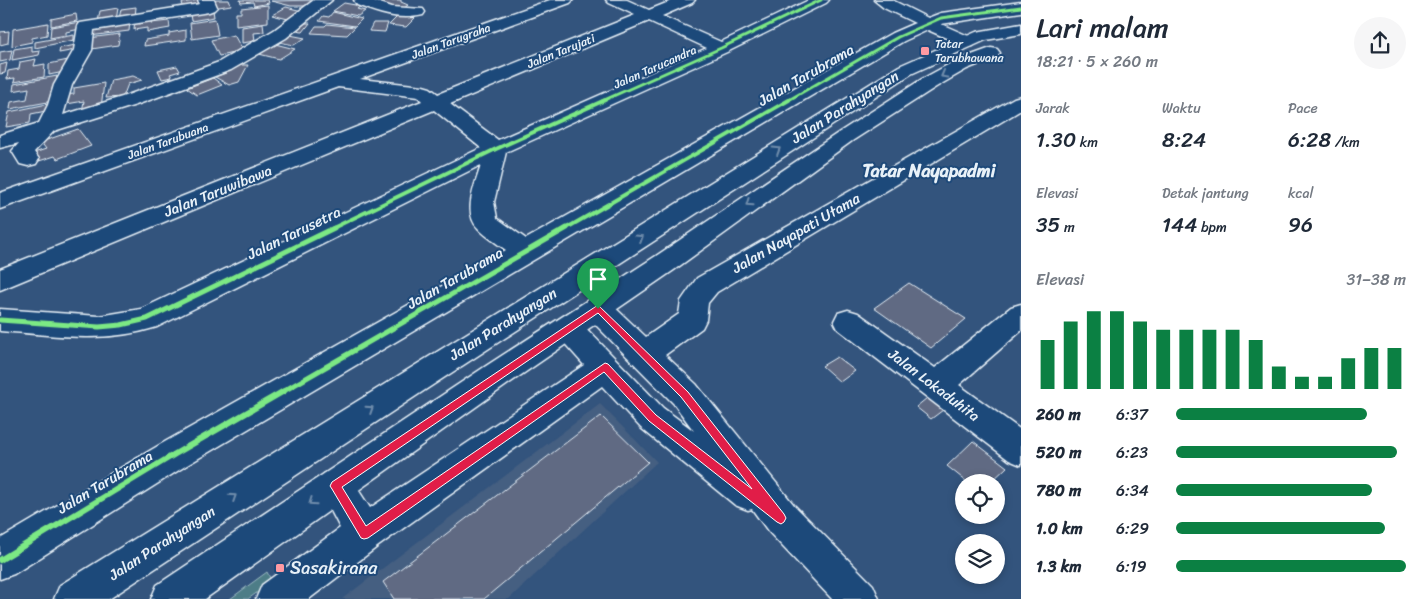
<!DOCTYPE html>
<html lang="id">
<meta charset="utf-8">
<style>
body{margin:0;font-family:Sriracha,sans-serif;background:#f6f6f7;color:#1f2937;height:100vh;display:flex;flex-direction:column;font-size:19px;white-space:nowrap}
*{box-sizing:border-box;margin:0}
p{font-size:16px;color:#747a83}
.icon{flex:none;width:28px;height:28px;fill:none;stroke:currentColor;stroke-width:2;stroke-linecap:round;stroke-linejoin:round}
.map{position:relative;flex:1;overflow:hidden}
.details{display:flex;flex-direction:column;background:#fff;width:400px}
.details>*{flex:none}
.buttons{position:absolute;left:955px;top:474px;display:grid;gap:10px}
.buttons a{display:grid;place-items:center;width:50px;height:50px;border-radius:50%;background:#fff;box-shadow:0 2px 8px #0003;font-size:25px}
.pin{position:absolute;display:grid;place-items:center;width:42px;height:42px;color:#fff;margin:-51px -21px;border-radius:50% 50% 50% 0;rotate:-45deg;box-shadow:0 0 5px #0007}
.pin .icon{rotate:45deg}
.round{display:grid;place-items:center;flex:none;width:52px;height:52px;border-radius:26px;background:#f6f6f7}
.summary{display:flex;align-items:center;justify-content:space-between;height:85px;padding:0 15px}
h1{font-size:28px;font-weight:600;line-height:38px}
.metrics{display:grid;grid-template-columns:repeat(3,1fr);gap:8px;height:85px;padding:5px 15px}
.metrics div{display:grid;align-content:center}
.metrics b{font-size:21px;font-weight:600}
.metrics small{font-size:14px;font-weight:400}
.metrics p{font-size:14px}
.chart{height:140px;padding:10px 15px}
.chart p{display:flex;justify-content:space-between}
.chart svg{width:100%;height:90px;margin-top:5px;stroke:#0b8043;stroke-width:6}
ul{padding:0 15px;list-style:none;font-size:16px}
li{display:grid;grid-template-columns:80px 60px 1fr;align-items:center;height:38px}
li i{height:12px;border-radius:6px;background:#0b8043}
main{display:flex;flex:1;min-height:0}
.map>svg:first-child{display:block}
</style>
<main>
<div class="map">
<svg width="1021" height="599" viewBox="0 0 1021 599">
<rect width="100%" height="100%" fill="#33547d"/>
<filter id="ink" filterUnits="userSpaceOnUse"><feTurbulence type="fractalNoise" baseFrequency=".02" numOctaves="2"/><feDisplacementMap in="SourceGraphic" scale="10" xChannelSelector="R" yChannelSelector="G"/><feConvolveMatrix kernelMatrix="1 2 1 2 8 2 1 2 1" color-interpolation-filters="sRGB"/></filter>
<g filter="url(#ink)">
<!-- built -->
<path fill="#445e81" d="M600,404L657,462L509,599H342Z"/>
<!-- green -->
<path fill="#4d7d87" stroke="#9ab7c0" d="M267,572L272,582L248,599H230Z"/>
<!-- building -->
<path fill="#616a83" stroke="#e8f1f8" d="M199,0L203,6L185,10L182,3Z
M210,0H229L231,5L213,8Z
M240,0H268L269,3L254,6L253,2L241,3Z
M317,0L310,6H291L271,1Z
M364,0H401V2L408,5L399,12Z
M344,3L361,6L357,9L365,11L358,16L333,11Z
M268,5V22L236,26V13H241V8Z
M136,7L135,17L119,19L121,9Z
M286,7L302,11L288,19L272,15Z
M118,8L116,20L98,22L100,11Z
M213,10L214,17L191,21L190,14Z
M333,12L362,19L355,26L319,21L323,16L329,17Z
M76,14L77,21L51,26V19Z
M399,15L416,17L406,27L389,25Z
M151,17V23L169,21L170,28L147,32V28L134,30L135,20Z
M215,19L218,35L192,39L190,23Z
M130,21L129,31L89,36L91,27Z
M80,22V29L66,32V35L50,38L51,27Z
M48,23L47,35L32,38V42L12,46L13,29Z
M301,23H310L303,32L294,31Z
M373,23H388L385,32L369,31Z
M263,24L264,32L254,33L255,41L242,43V27Z
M327,24L355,27L347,35L311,33L316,26H325Z
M186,30V40L144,46L145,40L169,36V33Z
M9,31L8,43L0,45V32Z
M120,34L118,45L85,50L89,38Z
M74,35V40L35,48V42Z
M234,35L243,51L219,56L211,40Z
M290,35L305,38L294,45L279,42Z
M81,44V49L59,53L60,48Z
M275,44L295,49L279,59L259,54Z
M32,46V52L40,51L39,55L12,60L14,49Z
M12,50L10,60L0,62V52Z
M36,59L34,66L45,64L44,77L14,82L15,78L7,79L8,71L19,69L20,62Z
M68,60L69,71L49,75V64Z
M7,63L5,73L0,74V65Z
M234,65H248L239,82L229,85L215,77L230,71Z
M177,66L180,71L170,74L172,77L162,79L158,70Z
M57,76L53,101L10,109L11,102L27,99L29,88L13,91L14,84Z
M133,76L142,80L128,84L123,97L106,98L111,80Z
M213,78L222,85L197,95L187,88Z
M104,83L101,108L82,112L84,101L61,105L63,95L74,94V88Z
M52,103L51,110L31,114L30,123L6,127L9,112Z
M78,129L91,146L57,159L55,156L39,161L34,153L46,149L41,142Z
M909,283L966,319L931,348L874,308Z
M837,357L855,371L840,382L822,366Z
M927,398L943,410L931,419L916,407Z
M601,416L648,462L484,599H394L383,582Z
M973,441L1007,467L991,482H967L947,466Z"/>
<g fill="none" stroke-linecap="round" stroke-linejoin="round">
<!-- minor casing -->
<g stroke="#e8f1f8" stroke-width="3">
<path id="minor" d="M198,0H214L217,7L214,10L209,12L94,30L92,50L72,85L63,115L122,97L219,62L274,30L314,0H332L286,38L231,70L136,105L54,131L34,152L39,159L36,164L28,166L20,164L12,151L19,143L0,148V135L39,123L48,105L54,85L74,50L78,26L80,23L200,4Z
M354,0H371L392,7L423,9L425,12L423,15C399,21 378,13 357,5Z
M550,0H573L570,3L360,79L423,86L430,88L438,94L635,15L609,3L606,0H627L649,10L674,0H695L692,3L662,16L721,42L809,0H829L826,3L727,52L506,152L494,202L497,218L526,239L892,33L915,23L884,8L874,0H892L928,18L941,13L1021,2V12L941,24L973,38L975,42L973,46L967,47L928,30L904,41L187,465L14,574L0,579V539L163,443L506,250C497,243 486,237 478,228C462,212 476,183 481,165L157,327C103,344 55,335 0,331V309L99,316L141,309L481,148L434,110L0,290V269L422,101L418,97L338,87L0,209V193ZM649,21L707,48L498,140L450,104Z
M1021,96V110L717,292L708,303L706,320L702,328L665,355L696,384L794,505L873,585L879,599H832L768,531L752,509L748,510L735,505L641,428L602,386L377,547L309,599H256L262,585L340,528L318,486L324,474L336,469L348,474L370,508L584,365L559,337L555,329L559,321L569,318L579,321L663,408L694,431L674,404L588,317L584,309L588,301L598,298L608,301L646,337L679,314L681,301L697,278L1014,98Z
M1021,304V331L959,385L1021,430V465L1009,460L838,329L834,321L838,313L848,310L858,313L935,368L1011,307Z"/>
</g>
<!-- major casing -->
<g stroke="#e8f1f8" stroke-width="3">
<path id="major" d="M1021,24V34L986,40L911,74L428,388L109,599H54L60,585L899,66L976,32Z
M991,48L997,49L1000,53L997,57L967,69L936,87L852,141L674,270L508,384L205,599H151L157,585L486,366L656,256L838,133L922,79L955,61Z"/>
</g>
<!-- minor -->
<use href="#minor" fill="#1f4a7a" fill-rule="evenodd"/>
<!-- major -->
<use href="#major" fill="#1f4a7a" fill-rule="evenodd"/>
<!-- cycleway-far3 casing -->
<g stroke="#1f4a7a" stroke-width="5">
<path id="cycleway-far3" d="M602,101L721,48L821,0
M787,101L898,37L941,18L1021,7"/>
</g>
<!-- cycleway-far2 casing -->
<g stroke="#1f4a7a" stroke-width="6">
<path id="cycleway-far2" d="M331,229L496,149L605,100
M565,229L789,100"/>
</g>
<!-- cycleway-far1 casing -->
<g stroke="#1f4a7a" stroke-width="8">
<path id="cycleway-far1" d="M0,320L99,327L121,325L147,319L334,228
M282,392L567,228"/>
</g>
<!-- cycleway casing -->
<g stroke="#1f4a7a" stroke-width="9">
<path id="cycleway" d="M0,560L175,454L284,391"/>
</g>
<!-- cycleway-far3 -->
<use href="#cycleway-far3" stroke="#7ce984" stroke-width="3"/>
<!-- cycleway-far2 -->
<use href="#cycleway-far2" stroke="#7ce984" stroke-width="4"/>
<!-- cycleway-far1 -->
<use href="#cycleway-far1" stroke="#7ce984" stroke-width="5"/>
<!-- cycleway -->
<use href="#cycleway" stroke="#7ce984" stroke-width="6"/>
</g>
<!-- one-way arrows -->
<defs><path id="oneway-chevron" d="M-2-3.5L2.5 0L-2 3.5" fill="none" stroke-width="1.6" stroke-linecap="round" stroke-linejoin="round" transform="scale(1.25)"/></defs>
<g stroke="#6f8dac">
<use href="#oneway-chevron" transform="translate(944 75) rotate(151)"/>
<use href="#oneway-chevron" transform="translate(777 150) rotate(-32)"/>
<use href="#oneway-chevron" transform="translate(749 203) rotate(145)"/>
<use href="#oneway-chevron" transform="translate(640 238) rotate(-32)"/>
<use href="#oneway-chevron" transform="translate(370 409) rotate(-33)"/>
<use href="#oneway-chevron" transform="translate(233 497) rotate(-33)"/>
<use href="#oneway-chevron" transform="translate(312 502) rotate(145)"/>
</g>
</g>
<!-- route -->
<path fill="#e11d48" stroke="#fff" fill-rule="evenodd" d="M598,305L688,392L784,514L786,518L784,522L781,524L777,522L649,421L604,372L368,538L364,539L361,538L332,489L330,486L332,482ZM598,313L681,397L752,489L656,415L608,364L605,363L366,526L342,487Z"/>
<!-- markers -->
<g fill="#ff9aa2" stroke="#1f4a7a" stroke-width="2">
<rect x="920" y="46" width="10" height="10" rx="2.5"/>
<rect x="275" y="563" width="10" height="10" rx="2.5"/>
</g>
<g text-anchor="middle" stroke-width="4" stroke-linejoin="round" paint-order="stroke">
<!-- far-street labels -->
<g font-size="12" fill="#e8f1f8" stroke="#1f4a7a">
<text transform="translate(451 41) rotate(-20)" y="4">Jalan Tarugraha</text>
<text transform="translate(561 51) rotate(-22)" y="4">Jalan Tarujati</text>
<text transform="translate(655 67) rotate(-24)" y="4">Jalan Tarucandra</text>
<text transform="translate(168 141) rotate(-20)" y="4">Jalan Tarubuana</text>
</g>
<!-- far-poi labels -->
<g font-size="12" fill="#e8f1f8" stroke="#1f4a7a" text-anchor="start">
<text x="935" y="48">Tatar<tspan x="935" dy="14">Tarubhawana</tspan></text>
</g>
<!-- street labels -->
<g font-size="15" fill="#e8f1f8" stroke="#1f4a7a">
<text transform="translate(806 75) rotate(-30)" y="5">Jalan Tarubrama</text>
<text transform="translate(845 107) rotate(-32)" y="5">Jalan Parahyangan</text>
<text transform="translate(218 191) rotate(-22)" y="5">Jalan Taruwibawa</text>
<text transform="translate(294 233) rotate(-26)" y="5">Jalan Tarusetra</text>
<text transform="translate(796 233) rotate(-30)" y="5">Jalan Nayapati Utama</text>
<text transform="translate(455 278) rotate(-30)" y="5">Jalan Tarubrama</text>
<text transform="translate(503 324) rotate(-32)" y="5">Jalan Parahyangan</text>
<text transform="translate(934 385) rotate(37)" y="5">Jalan Lokaduhita</text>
<text transform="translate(105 482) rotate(-31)" y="5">Jalan Tarubrama</text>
<text transform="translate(162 543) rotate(-33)" y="5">Jalan Parahyangan</text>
</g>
<!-- quarter labels -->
<g font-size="18" font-weight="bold" fill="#e8f1f8" stroke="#1f4a7a">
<text x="929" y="177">Tatar Nayapadmi</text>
</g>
<!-- near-poi labels -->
<g font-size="18" fill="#e8f1f8" stroke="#1f4a7a" text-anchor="start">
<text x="290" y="574">Sasakirana</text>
</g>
</g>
</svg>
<div class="buttons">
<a><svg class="icon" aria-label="locate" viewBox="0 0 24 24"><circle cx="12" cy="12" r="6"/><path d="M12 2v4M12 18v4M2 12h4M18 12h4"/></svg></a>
<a><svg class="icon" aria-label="layers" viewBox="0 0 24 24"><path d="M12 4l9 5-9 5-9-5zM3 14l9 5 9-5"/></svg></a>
</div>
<div class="pin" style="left:598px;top:309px;background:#1e9e55"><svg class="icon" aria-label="arrive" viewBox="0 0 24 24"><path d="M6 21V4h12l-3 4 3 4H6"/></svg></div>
</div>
<section class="details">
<div class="summary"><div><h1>Lari malam</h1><p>18:21 · 5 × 260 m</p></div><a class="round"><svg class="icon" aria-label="share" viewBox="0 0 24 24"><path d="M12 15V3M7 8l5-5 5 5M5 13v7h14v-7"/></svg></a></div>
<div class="metrics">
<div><p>Jarak</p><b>1.30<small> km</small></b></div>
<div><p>Waktu</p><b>8:24</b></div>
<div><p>Pace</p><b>6:28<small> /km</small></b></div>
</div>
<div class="metrics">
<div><p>Elevasi</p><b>35<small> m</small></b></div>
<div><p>Detak jantung</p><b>144<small> bpm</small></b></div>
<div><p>kcal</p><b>96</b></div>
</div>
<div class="chart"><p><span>Elevasi</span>31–38 m</p>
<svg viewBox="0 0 160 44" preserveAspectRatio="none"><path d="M5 44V20M15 44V11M25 44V6M35 44V6M45 44V11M55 44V15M65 44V15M75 44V15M85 44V15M95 44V20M105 44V33M115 44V38M125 44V38M135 44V29M145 44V24M155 44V24"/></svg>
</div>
<ul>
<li><b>260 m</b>6:37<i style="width:83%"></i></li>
<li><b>520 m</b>6:23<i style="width:96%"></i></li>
<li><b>780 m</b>6:34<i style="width:85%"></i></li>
<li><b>1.0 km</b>6:29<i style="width:91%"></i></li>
<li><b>1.3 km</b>6:19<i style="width:100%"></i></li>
</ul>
</section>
</main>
